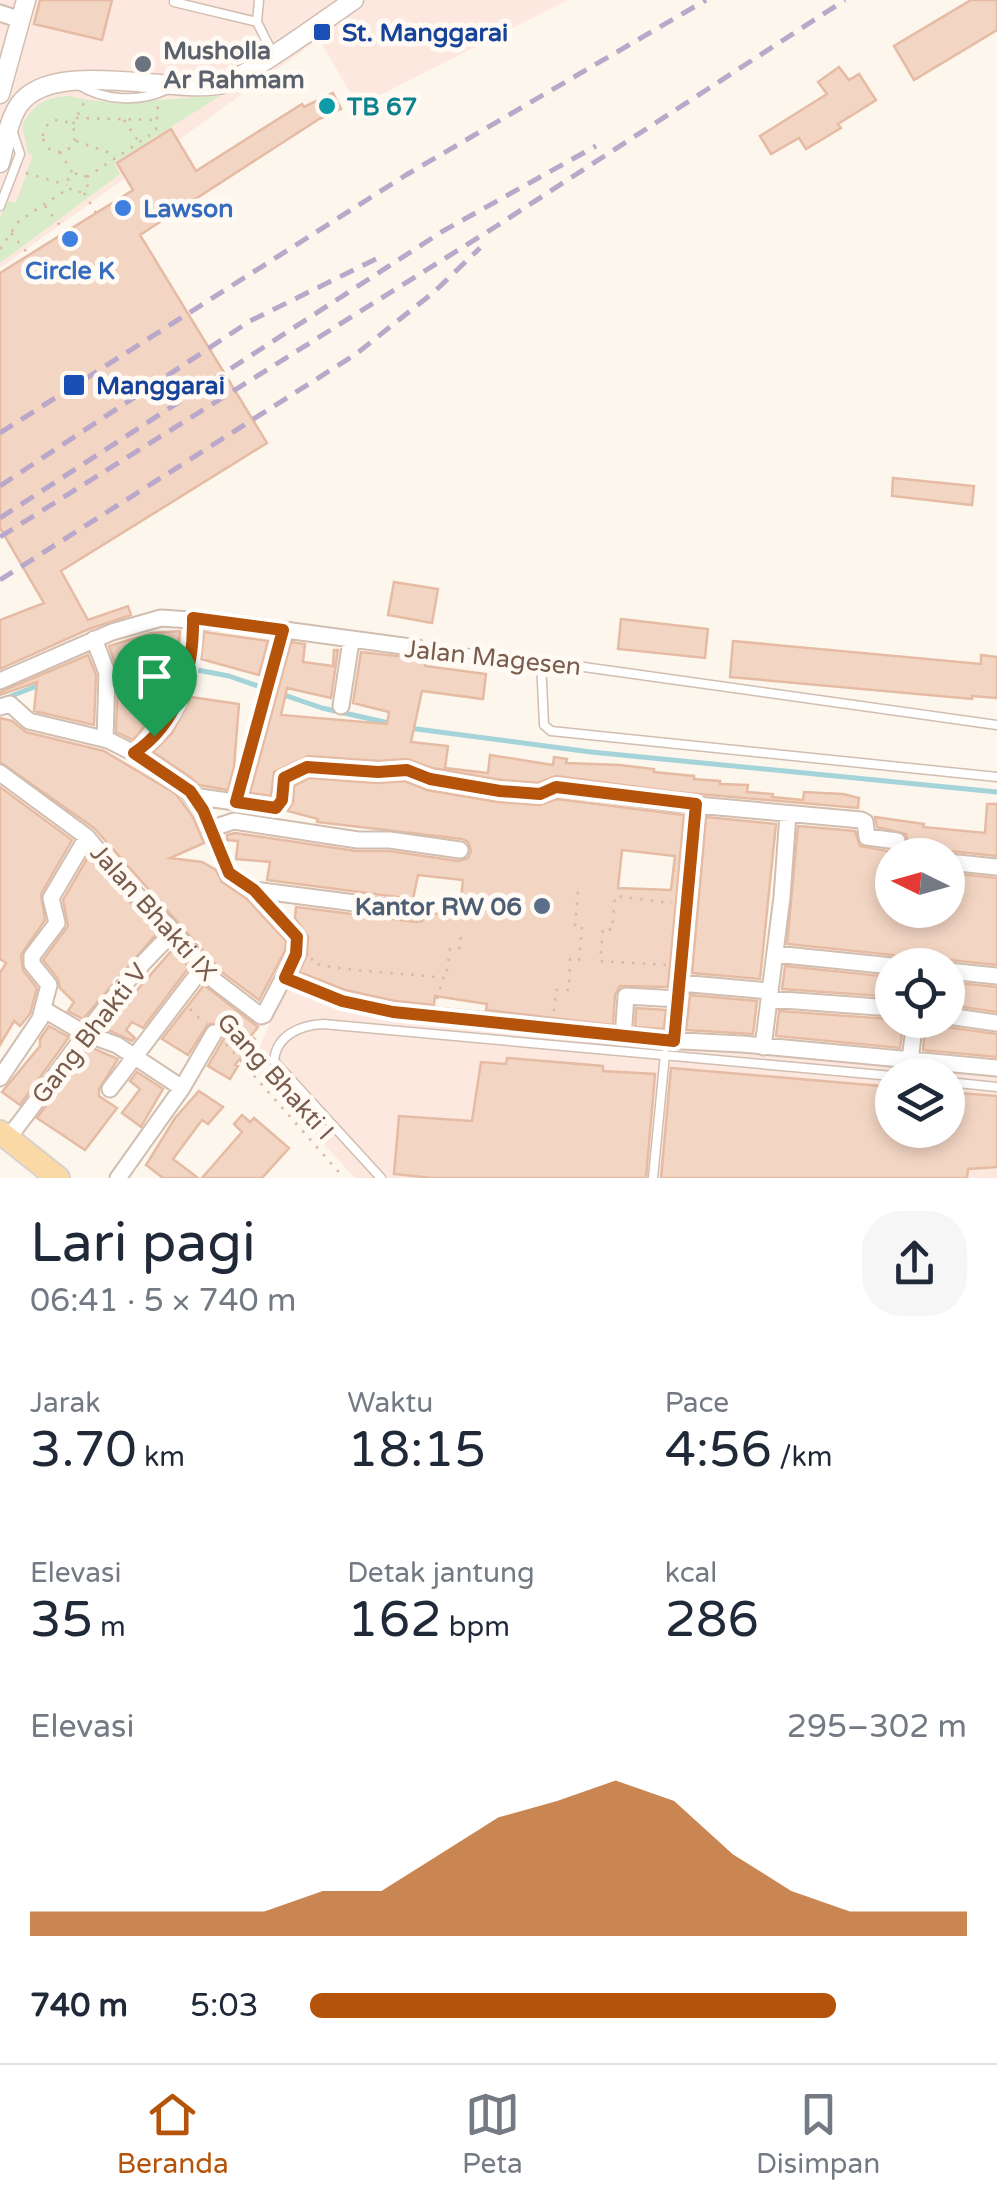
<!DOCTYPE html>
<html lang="id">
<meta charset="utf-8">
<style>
body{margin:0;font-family:"Varela Round",sans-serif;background:#f6f6f7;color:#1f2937;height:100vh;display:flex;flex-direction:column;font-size:38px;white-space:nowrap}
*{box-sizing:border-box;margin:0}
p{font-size:32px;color:#747a83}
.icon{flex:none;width:55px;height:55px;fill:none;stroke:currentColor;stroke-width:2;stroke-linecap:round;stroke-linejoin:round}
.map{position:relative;height:1178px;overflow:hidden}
.sheet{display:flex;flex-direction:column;background:#fff;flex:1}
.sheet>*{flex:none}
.needle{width:65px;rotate:275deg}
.buttons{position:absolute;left:875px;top:838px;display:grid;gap:20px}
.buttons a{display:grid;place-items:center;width:90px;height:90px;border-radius:50%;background:#fff;box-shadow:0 5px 15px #0003;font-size:50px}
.pin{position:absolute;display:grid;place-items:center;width:85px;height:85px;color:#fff;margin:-102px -42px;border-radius:50% 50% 50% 0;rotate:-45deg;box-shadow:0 0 10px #0007}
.pin .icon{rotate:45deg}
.round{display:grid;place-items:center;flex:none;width:105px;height:105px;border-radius:40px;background:#f6f6f7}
.head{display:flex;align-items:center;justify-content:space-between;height:170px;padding:0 30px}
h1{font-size:55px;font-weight:600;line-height:75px}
.stats{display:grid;grid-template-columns:repeat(3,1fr);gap:15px;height:170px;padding:10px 30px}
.stats div{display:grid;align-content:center}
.stats b{font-size:50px;font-weight:600}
.stats small{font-size:28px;font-weight:400}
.stats p{font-size:28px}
.chart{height:280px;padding:20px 30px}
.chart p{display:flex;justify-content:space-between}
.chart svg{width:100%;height:180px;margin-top:10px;fill:#b45309;opacity:.7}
ul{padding:0 30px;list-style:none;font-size:32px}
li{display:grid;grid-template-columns:160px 120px 1fr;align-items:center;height:75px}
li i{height:25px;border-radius:12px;background:#b45309}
.menu{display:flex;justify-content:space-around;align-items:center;height:140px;border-top:2px solid #e0e1e3;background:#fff;font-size:28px;color:#747a83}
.menu a{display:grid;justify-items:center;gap:5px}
.menu .on{color:#b45309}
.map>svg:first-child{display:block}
</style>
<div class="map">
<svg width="997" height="1178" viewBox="0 0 997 1178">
<rect width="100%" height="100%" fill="#fdf6ec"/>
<!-- commercial -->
<path fill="#fde8e0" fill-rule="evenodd" d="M0,0H568L358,106L319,39L0,268Z
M285,986L334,1008L997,1072V1178H355L252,1066ZM892,1075H948V1130H892Z"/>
<!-- green -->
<path fill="#d8ecc9" d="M69,96C118,109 170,97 220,96L114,163L120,174L0,263V217L9,201L16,203L33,155L28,153L22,125C32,105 46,97 69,96Z"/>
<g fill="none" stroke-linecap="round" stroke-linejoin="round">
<!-- stream -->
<path stroke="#a5d3da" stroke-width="5" d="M192,669L229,676L322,708L393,724
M6,698L42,684
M409,728L591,752L997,792"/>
</g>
<!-- building -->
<path fill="#f3d5c3" stroke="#e6bba3" stroke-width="2.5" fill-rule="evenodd" d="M40,0H112L102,40L34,24Z
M971,0H997V30L914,80L894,46Z
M839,67L849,80L859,74L876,100L838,124L841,128L806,149L799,138L771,154L760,136L827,94L818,82Z
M333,93L341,109L319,119L140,235L267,443L61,571L88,620L128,606L131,615L89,629L0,669V620L44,603L0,528V273L133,190L117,163L171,129L196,171L302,104L304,107Z
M893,478L974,486L972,505L892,496Z
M394,582L438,589L432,623L388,615Z
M621,619L708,629L705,658L618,649Z
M180,631L176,672L163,705L133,740L116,732L118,673L109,646L151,633Z
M204,632L268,641L259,675L201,659Z
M733,641L981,664V655L997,657V698L972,696V699L730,677Z
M291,642L305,644L303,662L333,666L334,650H338L331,698L287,688L281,715L387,724L389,712L353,703L361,652L426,659L425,666L486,674L483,699L422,691L411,742L448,746L445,768L488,773L490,755L553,765L554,757L567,759L566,763L620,765L654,769V772L694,776V779L720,781V784L748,785L747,792L773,794L772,797L803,800L804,792L843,794L859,798L858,808L676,792L556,776L538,783L501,780L432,768L407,759L378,761L308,756L274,772L271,796L250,793Z
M88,655L96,675L94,725L34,711L37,682L0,695V692Z
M191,697L239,704L234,767L228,790L198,785L190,777L153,752L172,733Z
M0,718L12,721L26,732L104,751L176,794L193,817L204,843L170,858L202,862L216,870L222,882L247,899L286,941L285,951L259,1000L223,973L94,828L0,762Z
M309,778L377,783L405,781L427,790L498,802L540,805L557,799L684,815L668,987L620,986L615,995L613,1025L486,1010L487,1004L435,996L434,1005L395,1001L345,990L299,972L307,955L308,937L295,918L296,907L416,922L422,921L428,913L459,916L463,880L418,875L413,899L267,880L270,862L236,859L238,841L227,840V835L235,833L356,851H389L458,861L468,858L471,851L468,842L462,839L317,822L318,819L288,811L293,802L294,786ZM622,850L675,856L671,890L618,888Z
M0,787L72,840L41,894L45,920L21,955L23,970L37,988L30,1014L20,1026L14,1021L0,1045V973L6,963L0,959Z
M987,804H997V856L949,851L939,855H910L906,834L877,827L875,817L924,824L923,827L985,833Z
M706,817L776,824L760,979L692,973Z
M798,826L855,831L860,846L887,851L892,864V910H948V873L997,878V965L949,960L939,965H903L899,958L893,955L787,944Z
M88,857L158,932L83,1019L68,1011L74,1002L60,988L58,979L43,960L68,926L63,900Z
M173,949L189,967L143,1028L132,1022L126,1030L135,1038L132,1041L104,1028Z
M785,966L882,976L881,996L782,989Z
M948,982L997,987V1012L948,1005Z
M204,985L258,1027L251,1036L255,1039L235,1065L238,1066L230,1079L208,1066L224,1038L220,1024H208L188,1055L162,1039Z
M690,995L757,1001L753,1034L686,1030Z
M636,1008L666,1010L664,1029L635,1027Z
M779,1011L904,1020L900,1048L776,1036Z
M926,1020H938L946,1027L997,1034V1057L923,1050Z
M49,1026L69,1037L20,1105L2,1092L40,1046V1039Z
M90,1047L118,1059L99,1089V1096L117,1108L85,1150L37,1118Z
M507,1058L603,1066V1071L655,1074L646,1178H432L394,1174L399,1116L472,1121L481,1062L506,1064Z
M671,1068L892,1087V1130H948V1092L997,1096V1167L968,1169L967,1178H661Z
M137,1072L163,1089L141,1127L122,1113L140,1089L130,1081Z
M199,1091L223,1107L208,1124L202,1120L173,1159L198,1178H163L146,1165L175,1118Z
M242,1115L250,1122L254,1118L289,1148L262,1178H202L242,1132L234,1124Z"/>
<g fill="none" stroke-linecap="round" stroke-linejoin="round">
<!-- service casing -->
<g stroke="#d1beb0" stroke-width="11">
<path id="service" d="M174,2L257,22L273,54
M257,22L259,0
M77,84C103,101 140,103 168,89
M0,206L20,154L12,130
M418,648L541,661L997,725
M541,661L544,725L551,731L997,777
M948,1082L997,1087
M381,1178L274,1061C276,1035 301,1025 323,1024L892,1076
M653,1178L665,1054"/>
</g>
<!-- minor casing -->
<g stroke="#d1beb0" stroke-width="19">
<path id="minor" d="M0,13L21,20
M94,639L107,673L105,739
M0,681L112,632L161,618L234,623L418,648
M341,706L351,641
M0,707L10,704L29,721L108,740L134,753L184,786L203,811L229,873L254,890L297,937L296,954L264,1015L261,1016L215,981L174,932L122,880L87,837L0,773
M134,753C179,724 194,668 193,618
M193,796L276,808L282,800L283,779L307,767L378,772L407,770L429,779L500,791L540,794L555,787L675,803L861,820L865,822L867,837L897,841L899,855
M236,802L283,630
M210,829L234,821L358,840H390L460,850
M948,862L997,867
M254,890L417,911
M775,954L892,966
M948,971L997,976
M285,978L342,1001L393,1012L552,1027L623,1038L742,1044L997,1068
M680,983L770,991
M769,999L892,1008
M43,1009L84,1033L117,1045L182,1088
M948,1016L997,1023
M623,1038L626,996L678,999
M674,1041L696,804
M763,1047L782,897L788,814
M910,1060L915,1020
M0,1078L40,1019L49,985L32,964V956L57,923L51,898L87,837
M110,1089L203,967
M8,1138C64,1068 108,993 174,932
M118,1178L182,1088L214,1033"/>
</g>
<!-- tertiary casing -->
<g stroke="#d1beb0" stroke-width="21">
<path id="tertiary" d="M0,94L26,0
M0,163C5,145 8,121 19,105C51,58 167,93 218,85C244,80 327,18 354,0"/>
</g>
<!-- primary casing -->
<g stroke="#dad1cd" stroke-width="26">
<path id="primary" d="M0,1132L58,1178"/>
</g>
<!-- path -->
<path stroke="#d9b8a5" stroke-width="2.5" stroke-dasharray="2.5 8" stroke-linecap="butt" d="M76,118L155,120
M43 136a16 16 0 1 1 32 0a16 16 0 1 1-32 0Z
M124,120L139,142
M73,124L85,101
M76,141L116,155
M60,152L73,174L68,180L69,188L76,193L83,191L88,185L87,177L80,173L73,174
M26,173L67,185
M87,177L156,131L158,105
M84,193L96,213
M45,206L65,232
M11,233L29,255
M0,249L19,221L69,188
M312,958V963C355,973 399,972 443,978
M666,965L600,961L603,928L612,930L615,896L672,903
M437,999L443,978H446L450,948H460L461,932
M190,1009L202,1021
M554,1011L556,990H569L570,959L579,960L582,926H575L578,890
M226,1044L344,1178"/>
<!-- service -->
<use href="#service" stroke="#fff" stroke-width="8"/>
<!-- minor -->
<use href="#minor" stroke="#fff" stroke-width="15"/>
<!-- tertiary -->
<use href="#tertiary" stroke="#fff" stroke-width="18"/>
<!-- primary -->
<use href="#primary" stroke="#fbd9a5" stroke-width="22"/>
<!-- rail -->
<path stroke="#b9a8c9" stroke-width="5" stroke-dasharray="15 10" stroke-linecap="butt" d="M0,433L406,175L706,0
M0,486L250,321L380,257
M0,518L443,231L596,146
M0,537L495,227L845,0
M0,580L356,354L434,292L480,248"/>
</g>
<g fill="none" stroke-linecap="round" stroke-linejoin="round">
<!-- route casing -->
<g stroke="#fff" stroke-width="20">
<path id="route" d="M193,618L283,630L236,802L276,808L282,800L284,778L307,767L378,772L407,770L430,779L500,791L540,794L556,787L696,804L674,1041L393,1012L342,1001L285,978L296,954L297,937L254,890L229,873L203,810L190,791L134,753C179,723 194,669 193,618Z"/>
</g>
<!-- route -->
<use href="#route" stroke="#b45309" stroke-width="12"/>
</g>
<!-- markers -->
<g fill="#1a4fb4" stroke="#fffaf3" stroke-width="4">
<rect x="312" y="22" width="20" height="20" rx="5"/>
<rect x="62" y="373" width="24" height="24" rx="5"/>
</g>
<circle fill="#6b7280" stroke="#fffaf3" stroke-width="4" cx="143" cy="64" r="10"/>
<circle fill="#0f9aa8" stroke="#fffaf3" stroke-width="4" cx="327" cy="106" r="10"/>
<g fill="#3f7fe0" stroke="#fffaf3" stroke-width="4">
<circle cx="123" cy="208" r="10"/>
<circle cx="70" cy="239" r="10"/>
</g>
<circle fill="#5c6f8a" stroke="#fffaf3" stroke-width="4" cx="542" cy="906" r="10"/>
<g text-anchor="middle" stroke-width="10" stroke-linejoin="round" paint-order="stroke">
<!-- transit labels -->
<g font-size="25" font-weight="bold" fill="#164399" stroke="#fffaf3" text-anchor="start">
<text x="342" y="41">St. Manggarai</text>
<text x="96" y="394">Manggarai</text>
</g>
<!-- worship labels -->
<g font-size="25" font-weight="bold" fill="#5b616d" stroke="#fffaf3" text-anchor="start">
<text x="163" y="59">Musholla<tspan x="163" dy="29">Ar Rahmam</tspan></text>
</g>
<!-- culture labels -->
<g font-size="25" font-weight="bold" fill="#0d838f" stroke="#fffaf3" text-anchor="start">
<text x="347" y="115">TB 67</text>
</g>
<!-- shop labels -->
<g font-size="25" font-weight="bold" fill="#366cbe" stroke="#fffaf3" text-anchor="start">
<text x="143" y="217">Lawson</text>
<text x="70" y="279" text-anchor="middle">Circle K</text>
</g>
<!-- street labels -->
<g font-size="25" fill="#7a5c4d" stroke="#fffaf3">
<text transform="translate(493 657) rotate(6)" y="9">Jalan Magesen</text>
<text transform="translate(154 912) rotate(48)" y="9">Jalan Bhakti IX</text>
<text transform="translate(89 1033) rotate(-52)" y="9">Gang Bhakti V</text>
<text transform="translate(276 1076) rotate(48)" y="9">Gang Bhakti I</text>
</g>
<!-- service labels -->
<g font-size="25" font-weight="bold" fill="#4e5e75" stroke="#fffaf3" text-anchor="end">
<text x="522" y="915">Kantor RW 06</text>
</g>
</g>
</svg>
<div class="buttons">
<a><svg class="needle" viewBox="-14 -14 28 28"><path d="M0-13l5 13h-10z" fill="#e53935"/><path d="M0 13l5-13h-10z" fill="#747a83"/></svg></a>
<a><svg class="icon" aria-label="locate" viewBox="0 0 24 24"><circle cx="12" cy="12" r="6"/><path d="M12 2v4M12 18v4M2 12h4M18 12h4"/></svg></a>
<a><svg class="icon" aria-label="layers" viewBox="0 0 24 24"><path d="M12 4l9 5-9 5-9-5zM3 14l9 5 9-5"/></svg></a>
</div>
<div class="pin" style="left:154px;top:736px;background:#1e9e55"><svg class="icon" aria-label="arrive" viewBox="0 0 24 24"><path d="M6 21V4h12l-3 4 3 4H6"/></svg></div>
</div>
<section class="sheet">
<div class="head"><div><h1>Lari pagi</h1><p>06:41 · 5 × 740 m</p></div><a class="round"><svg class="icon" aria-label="share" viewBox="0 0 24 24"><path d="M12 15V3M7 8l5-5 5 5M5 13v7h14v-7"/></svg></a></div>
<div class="stats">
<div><p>Jarak</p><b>3.70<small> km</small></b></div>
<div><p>Waktu</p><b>18:15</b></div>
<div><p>Pace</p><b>4:56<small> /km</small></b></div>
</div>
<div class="stats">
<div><p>Elevasi</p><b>35<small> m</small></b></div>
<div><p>Detak jantung</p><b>162<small> bpm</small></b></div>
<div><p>kcal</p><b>286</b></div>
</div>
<div class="chart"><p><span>Elevasi</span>295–302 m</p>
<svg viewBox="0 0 160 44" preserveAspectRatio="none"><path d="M0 44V38L10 38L20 38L30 38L40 38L50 33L60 33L70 24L80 15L90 11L100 6L110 11L120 24L130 33L140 38L150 38L160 38V44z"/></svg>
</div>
<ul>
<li><b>740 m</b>5:03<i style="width:80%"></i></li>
</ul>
</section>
<nav class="menu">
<a class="on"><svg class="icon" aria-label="home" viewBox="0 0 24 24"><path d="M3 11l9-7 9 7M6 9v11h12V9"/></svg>Beranda</a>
<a><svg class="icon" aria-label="map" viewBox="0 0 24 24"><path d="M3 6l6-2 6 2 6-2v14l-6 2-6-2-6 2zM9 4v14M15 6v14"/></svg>Peta</a>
<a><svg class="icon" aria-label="saved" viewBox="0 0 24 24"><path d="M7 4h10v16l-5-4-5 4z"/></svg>Disimpan</a>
</nav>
